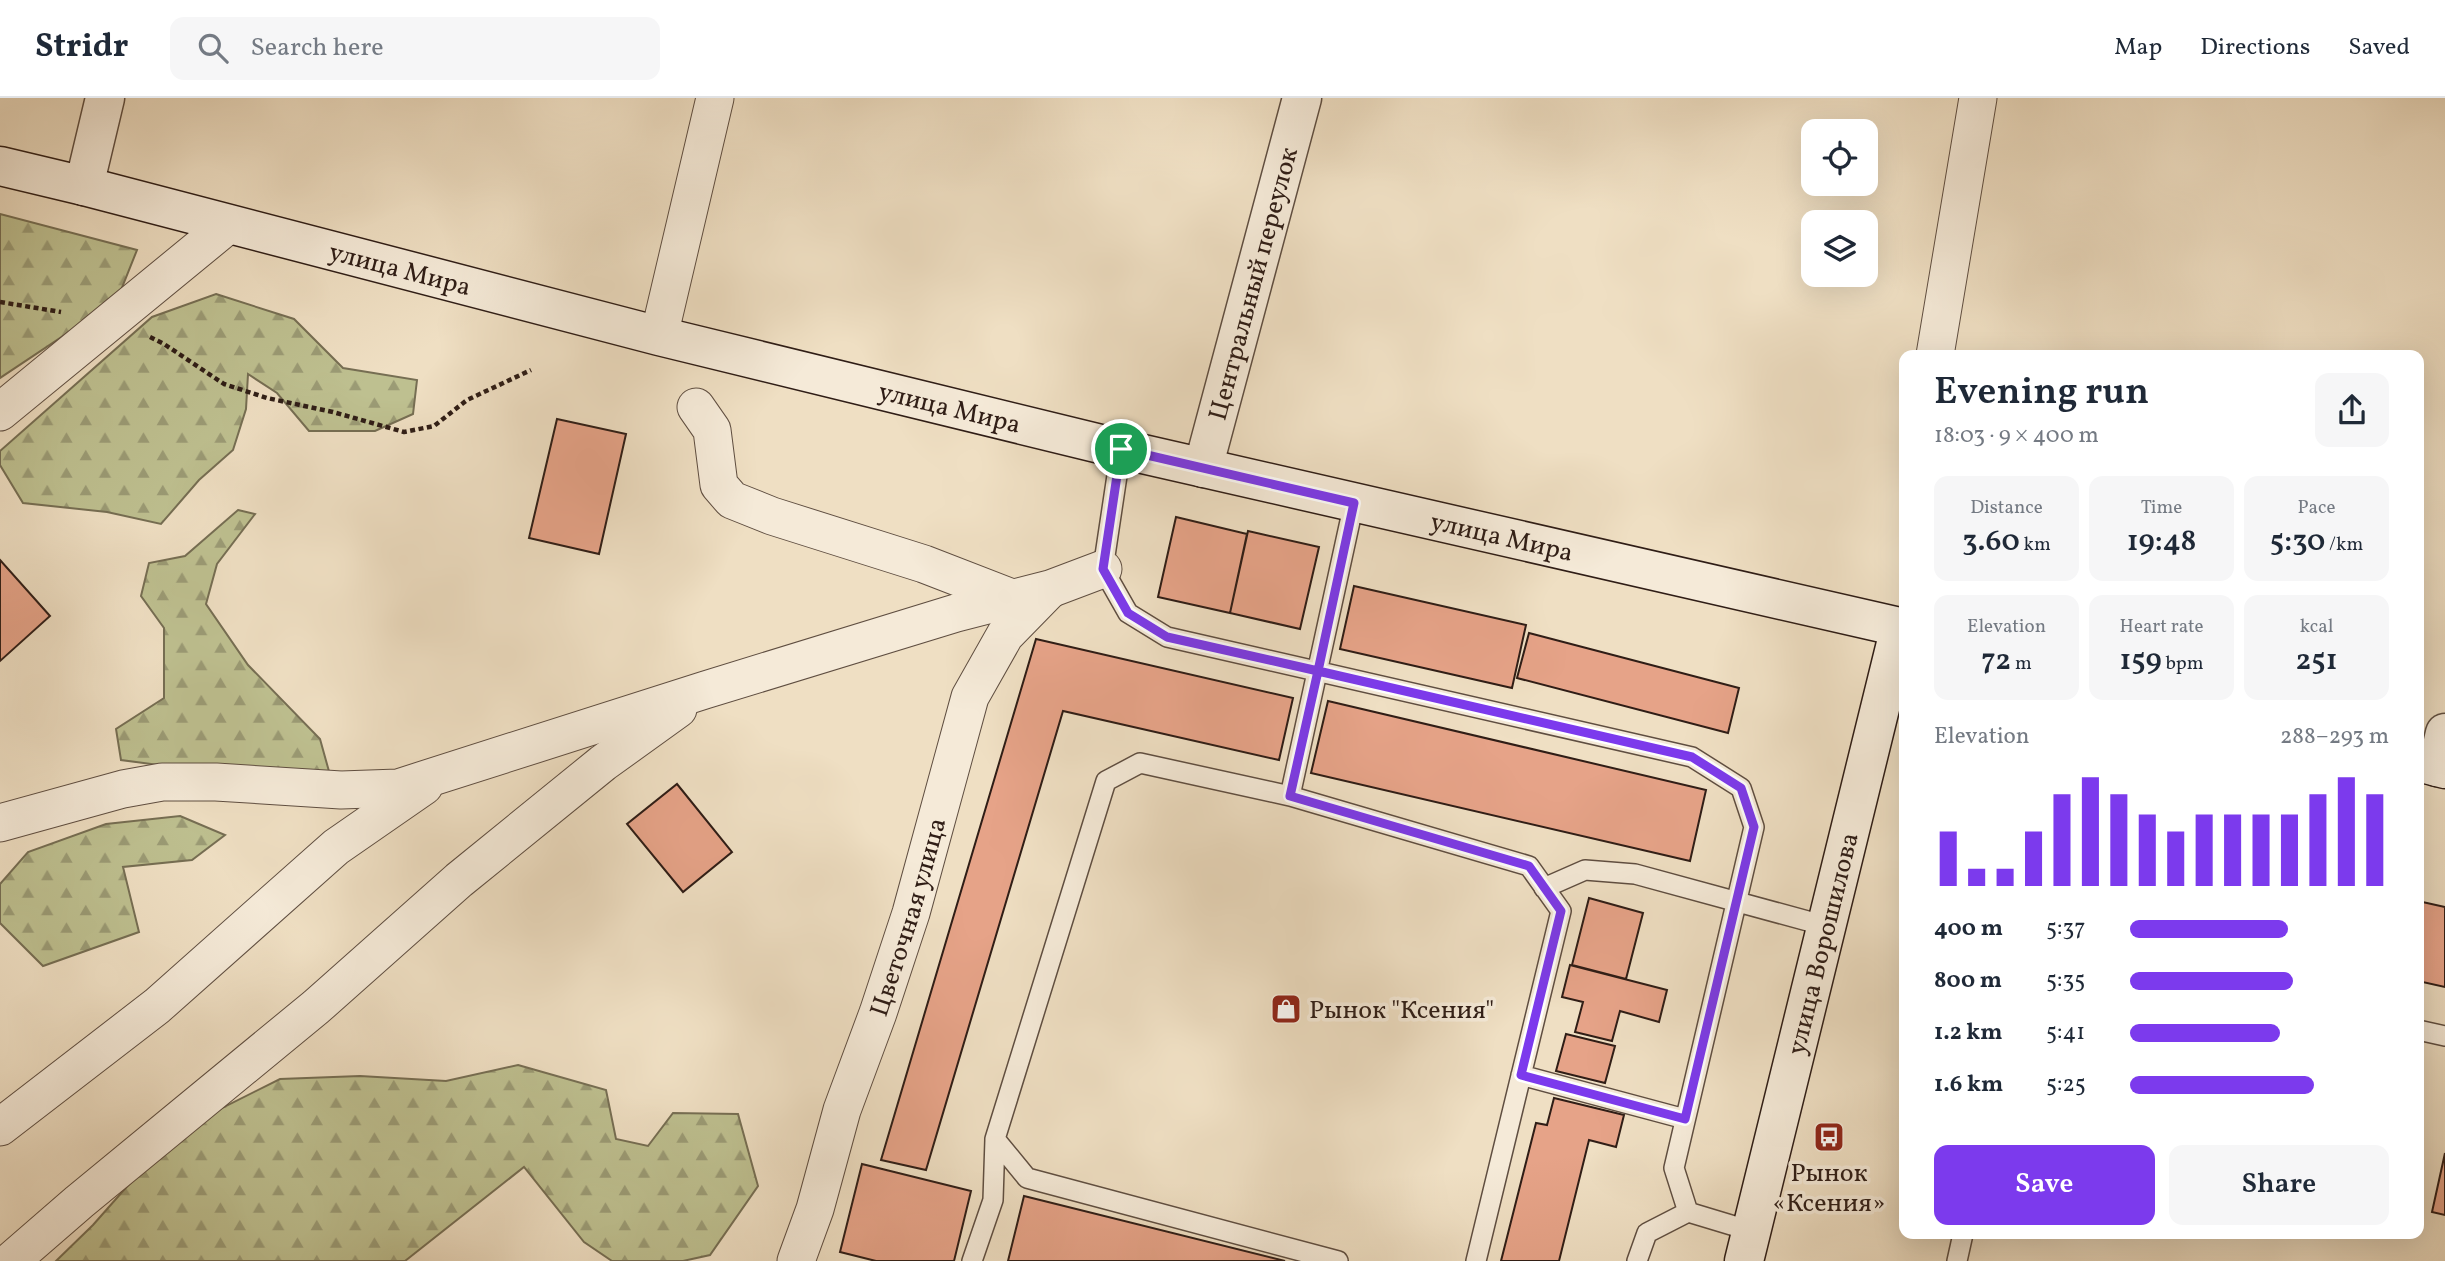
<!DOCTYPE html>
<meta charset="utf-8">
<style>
body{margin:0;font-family:Vollkorn,serif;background:#f6f6f7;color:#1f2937;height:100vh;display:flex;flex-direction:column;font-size:26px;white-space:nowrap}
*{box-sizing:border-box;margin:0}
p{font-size:23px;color:#747a83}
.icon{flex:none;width:38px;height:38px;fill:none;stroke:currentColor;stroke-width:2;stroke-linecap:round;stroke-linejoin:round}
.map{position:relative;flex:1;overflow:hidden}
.sheet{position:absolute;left:1899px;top:252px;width:525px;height:889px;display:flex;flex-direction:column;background:#fff;border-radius:14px;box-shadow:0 7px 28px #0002}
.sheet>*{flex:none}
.controls{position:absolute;left:1801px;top:21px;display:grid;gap:14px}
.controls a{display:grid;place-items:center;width:77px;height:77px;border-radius:14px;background:#fff;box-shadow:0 7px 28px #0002;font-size:35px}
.pin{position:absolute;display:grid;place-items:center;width:60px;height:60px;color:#fff;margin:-30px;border:4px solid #fff;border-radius:50%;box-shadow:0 2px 7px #0007}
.round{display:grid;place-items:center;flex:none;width:74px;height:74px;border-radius:14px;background:#f6f6f7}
.overview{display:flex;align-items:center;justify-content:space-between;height:119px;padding:0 35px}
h1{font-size:38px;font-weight:600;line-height:52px}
.figures{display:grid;grid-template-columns:repeat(3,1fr);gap:10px;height:119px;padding:7px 35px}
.figures div{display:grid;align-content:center;border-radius:14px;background:#f6f6f7;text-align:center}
.figures b{font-size:30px;font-weight:600}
.figures small{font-size:19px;font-weight:400}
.figures p{font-size:19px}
.chart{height:196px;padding:14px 35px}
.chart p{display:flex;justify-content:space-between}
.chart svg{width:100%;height:126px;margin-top:7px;stroke:#7c3aed;stroke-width:6}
.action{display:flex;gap:14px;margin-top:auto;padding:14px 35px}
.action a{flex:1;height:80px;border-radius:14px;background:#7c3aed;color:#fff;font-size:28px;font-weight:600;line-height:80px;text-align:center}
.action a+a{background:#f6f6f7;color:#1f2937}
ul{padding:0 35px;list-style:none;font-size:23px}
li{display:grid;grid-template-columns:112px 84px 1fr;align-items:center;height:52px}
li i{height:18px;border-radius:9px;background:#7c3aed}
header{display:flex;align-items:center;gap:42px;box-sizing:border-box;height:98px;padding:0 35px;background:#fff;border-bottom:2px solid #e0e1e3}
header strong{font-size:33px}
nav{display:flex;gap:38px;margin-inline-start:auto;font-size:24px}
.search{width:490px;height:63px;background:#f6f6f7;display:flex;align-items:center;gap:18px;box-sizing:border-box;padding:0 24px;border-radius:14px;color:#747a83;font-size:26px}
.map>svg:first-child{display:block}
</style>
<header>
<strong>Stridr</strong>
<div class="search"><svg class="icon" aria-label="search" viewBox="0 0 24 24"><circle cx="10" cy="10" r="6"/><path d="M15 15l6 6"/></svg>Search here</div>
<nav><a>Map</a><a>Directions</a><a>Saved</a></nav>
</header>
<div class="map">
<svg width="2445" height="1163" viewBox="0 0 2445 1163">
<defs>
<pattern id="forest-firs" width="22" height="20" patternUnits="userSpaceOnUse" patternTransform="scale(1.75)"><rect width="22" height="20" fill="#bec090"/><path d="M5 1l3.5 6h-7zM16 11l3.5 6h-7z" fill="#9b9b75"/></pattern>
</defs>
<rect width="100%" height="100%" fill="#efdfc3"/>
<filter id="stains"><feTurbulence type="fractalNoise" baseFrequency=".00286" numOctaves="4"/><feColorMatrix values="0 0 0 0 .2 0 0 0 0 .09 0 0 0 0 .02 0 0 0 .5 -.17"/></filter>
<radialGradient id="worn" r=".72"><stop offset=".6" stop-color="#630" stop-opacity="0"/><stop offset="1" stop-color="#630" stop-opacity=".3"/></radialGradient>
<!-- forest -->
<path fill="url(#forest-firs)" stroke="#766e53" stroke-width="2" d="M0,116L137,152L117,202L0,280Z
M216,196L294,221L343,270L417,282L413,316L375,333H309L277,295L248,276L246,311L233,352L199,382L161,426L107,414L23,405L0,367V353L152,219Z
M238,412L255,416L217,466L206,506L248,567L320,641L330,677L219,675L121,662L116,631L164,600V530L141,498L149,465L185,458Z
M180,718L225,737L192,762L123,769L139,834L43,868L0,825V786L28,754L106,726Z
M518,967L606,992L616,1041L648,1048L673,1015L738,1016L758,1088L710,1157L683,1163H612L584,1144L524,1069L405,1163H56L93,1127L176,1033L280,981L360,978L446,983Z"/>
<!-- building -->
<path fill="#e6a388" stroke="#2f1d16" stroke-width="2" d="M557,321L626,336L599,456L529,440Z
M1176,419L1247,436L1230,515L1158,499Z
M1248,433L1319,449L1300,531L1230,515Z
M0,462L50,518L0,563Z
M1354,488L1526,527L1512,590L1340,551Z
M1529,535L1739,590L1728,635L1517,580Z
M1036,541L1293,600L1279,662L1063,613L926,1072L881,1062Z
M1328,603L1706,692L1690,763L1311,675Z
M677,686L732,754L683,794L627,726Z
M1589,800L1643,815L1626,881L1572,867Z
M2418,803L2445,809V889L2418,883Z
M1570,867L1667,892L1659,924L1620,913L1612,943L1575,934L1583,904L1562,899Z
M1566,936L1615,948L1605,985L1556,973Z
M1554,1000L1624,1017L1616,1049L1589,1042L1559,1163H1501L1536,1025L1547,1027Z
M2445,1055V1117L2432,1114Z
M862,1066L971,1093L954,1163H876L840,1154Z
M1024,1098L1285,1163H1008Z"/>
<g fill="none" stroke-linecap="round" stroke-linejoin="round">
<!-- service casing -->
<g stroke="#5f4e41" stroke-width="22">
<path id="service" d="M1121,351L1103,471L1128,515L1167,539L1692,659L1741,690L1754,729L1674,1070L1688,1114L1751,1133
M1290,698L1354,405
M1544,790L1585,772L1635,776L1826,828
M2418,932L2445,938
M1521,977L1685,1021
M972,1163L993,1102L995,1041
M1338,1163L1027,1080L995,1041L1106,683L1140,665L1290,698L1529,768L1561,813L1476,1163
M1637,1163L1647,1135L1688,1114
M1957,1163L1963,1136"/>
</g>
<!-- minor casing -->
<g stroke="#5f4e41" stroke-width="39">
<g id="minor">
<path d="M659,238L715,0"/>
<path d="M1935,257L1978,0"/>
<path d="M696,309L712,332L719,387L732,402L772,418L924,466L1012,500"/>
<path d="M0,314L229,126"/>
<path d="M0,725L123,691L162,684H216L341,692L398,690L705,592L956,515L1050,491L1103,471"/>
<path d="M0,1029L157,908L336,749L424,688"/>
<path d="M11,1163L79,1104L316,909L459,782L603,665L678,611"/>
<path id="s1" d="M796,1163L815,1111L842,1012L878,915L911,815L970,599L1005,537L1049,492"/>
</g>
</g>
<!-- tertiary casing -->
<g stroke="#5f4e41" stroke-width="41">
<g id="tertiary">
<path d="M84,88L105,0"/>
<path id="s2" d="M1203,370L1302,0"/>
<path d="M2437,669L2445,635"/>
</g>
</g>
<!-- secondary casing -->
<g stroke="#2f1d16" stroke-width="41">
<g id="secondary">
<path id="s3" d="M0,68L84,88L659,238L1121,351L1904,530"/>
<path d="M2418,664L2445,671"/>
<path id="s4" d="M1744,1163L1900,529"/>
</g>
</g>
<!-- path -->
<path stroke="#2f1d16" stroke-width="4.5" stroke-dasharray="5 3.5" stroke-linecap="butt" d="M0,204L61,214
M150,239L164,246L224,286L267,300L333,314L404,334L434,328L467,302L531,272"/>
<!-- service -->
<use href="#service" stroke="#f5ead8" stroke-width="19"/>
<!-- minor -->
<use href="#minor" stroke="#f5ead8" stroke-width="37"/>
<!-- tertiary -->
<use href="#tertiary" stroke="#f5ead8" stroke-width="38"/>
<!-- secondary -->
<use href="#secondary" stroke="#f5ead8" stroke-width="38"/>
</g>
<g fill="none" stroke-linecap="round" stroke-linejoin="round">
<!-- route casing -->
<g stroke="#fff" stroke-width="14">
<path id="route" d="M1121,351L1103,471L1128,515L1167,539L1318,573L1290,698L1529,768L1561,813L1521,977L1685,1021L1754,729L1741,690L1692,659L1318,573L1354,405L1121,351"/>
</g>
<!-- route -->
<use href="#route" stroke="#7c3aed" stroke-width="9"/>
</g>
<!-- icons -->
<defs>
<g id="shop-square" transform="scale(1.575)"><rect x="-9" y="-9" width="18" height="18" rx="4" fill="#8f2418" stroke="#f5ead8"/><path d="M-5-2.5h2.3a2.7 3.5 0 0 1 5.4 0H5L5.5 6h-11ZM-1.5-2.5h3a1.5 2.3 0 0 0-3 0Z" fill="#fff"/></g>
<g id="bus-square" transform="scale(1.575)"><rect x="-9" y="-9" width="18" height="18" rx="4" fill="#8f2418" stroke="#f5ead8"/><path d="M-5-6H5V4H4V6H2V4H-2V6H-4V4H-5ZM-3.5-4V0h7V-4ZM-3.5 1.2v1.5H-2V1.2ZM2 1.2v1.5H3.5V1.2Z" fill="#fff"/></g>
</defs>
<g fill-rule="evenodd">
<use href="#shop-square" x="1286" y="911"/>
<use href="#bus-square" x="1829" y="1039"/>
</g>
<g text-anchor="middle" stroke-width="7" stroke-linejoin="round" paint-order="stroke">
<!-- street labels -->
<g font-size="26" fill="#2f1d16" stroke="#f5ead8">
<text dy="9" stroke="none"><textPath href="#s3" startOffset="413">улица Мира</textPath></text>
<text dy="9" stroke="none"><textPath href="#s2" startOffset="191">Центральный переулок</textPath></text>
<text dy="9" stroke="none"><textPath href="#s3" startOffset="980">улица Мира</textPath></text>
<text dy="9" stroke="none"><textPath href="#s3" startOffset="1547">улица Мира</textPath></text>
<text dy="9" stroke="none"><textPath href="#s1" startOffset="362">Цветочная улица</textPath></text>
<text dy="9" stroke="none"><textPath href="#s4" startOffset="327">улица Ворошилова</textPath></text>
</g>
<!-- poi labels -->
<g font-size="26" fill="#2f1d16" stroke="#f5ead8" text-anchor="start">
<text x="1309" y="920">Рынок "Ксения"</text>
<text x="1829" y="1083" text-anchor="middle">Рынок<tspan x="1829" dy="30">«Ксения»</tspan></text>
</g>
</g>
<rect width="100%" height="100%" filter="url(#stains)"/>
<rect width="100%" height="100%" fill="url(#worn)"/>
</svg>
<div class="controls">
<a><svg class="icon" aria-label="locate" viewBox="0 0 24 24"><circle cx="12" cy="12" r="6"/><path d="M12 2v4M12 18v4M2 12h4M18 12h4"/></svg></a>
<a><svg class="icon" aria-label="layers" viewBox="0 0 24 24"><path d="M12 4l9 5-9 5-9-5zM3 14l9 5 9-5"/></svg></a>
</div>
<div class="pin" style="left:1121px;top:351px;background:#1e9e55"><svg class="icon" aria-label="arrive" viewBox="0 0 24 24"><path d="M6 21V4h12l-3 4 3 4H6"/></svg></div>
<section class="sheet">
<div class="overview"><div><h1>Evening run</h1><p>18:03 · 9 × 400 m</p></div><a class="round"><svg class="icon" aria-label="share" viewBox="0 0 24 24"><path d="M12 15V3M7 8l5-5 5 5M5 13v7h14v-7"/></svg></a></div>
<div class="figures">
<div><p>Distance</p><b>3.60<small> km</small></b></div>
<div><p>Time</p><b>19:48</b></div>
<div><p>Pace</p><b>5:30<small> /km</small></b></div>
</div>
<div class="figures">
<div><p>Elevation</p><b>72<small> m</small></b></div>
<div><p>Heart rate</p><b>159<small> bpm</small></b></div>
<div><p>kcal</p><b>251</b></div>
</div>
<div class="chart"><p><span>Elevation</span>288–293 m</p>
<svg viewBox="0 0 160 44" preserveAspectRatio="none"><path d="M5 44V25M15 44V38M25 44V38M35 44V25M45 44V12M55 44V6M65 44V12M75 44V19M85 44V25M95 44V19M105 44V19M115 44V19M125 44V19M135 44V12M145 44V6M155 44V12"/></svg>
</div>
<ul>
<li><b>400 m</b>5:37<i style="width:61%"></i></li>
<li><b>800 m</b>5:35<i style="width:63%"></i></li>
<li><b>1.2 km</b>5:41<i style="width:58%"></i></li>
<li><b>1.6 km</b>5:25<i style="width:71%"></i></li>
</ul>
<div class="action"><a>Save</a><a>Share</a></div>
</section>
</div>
